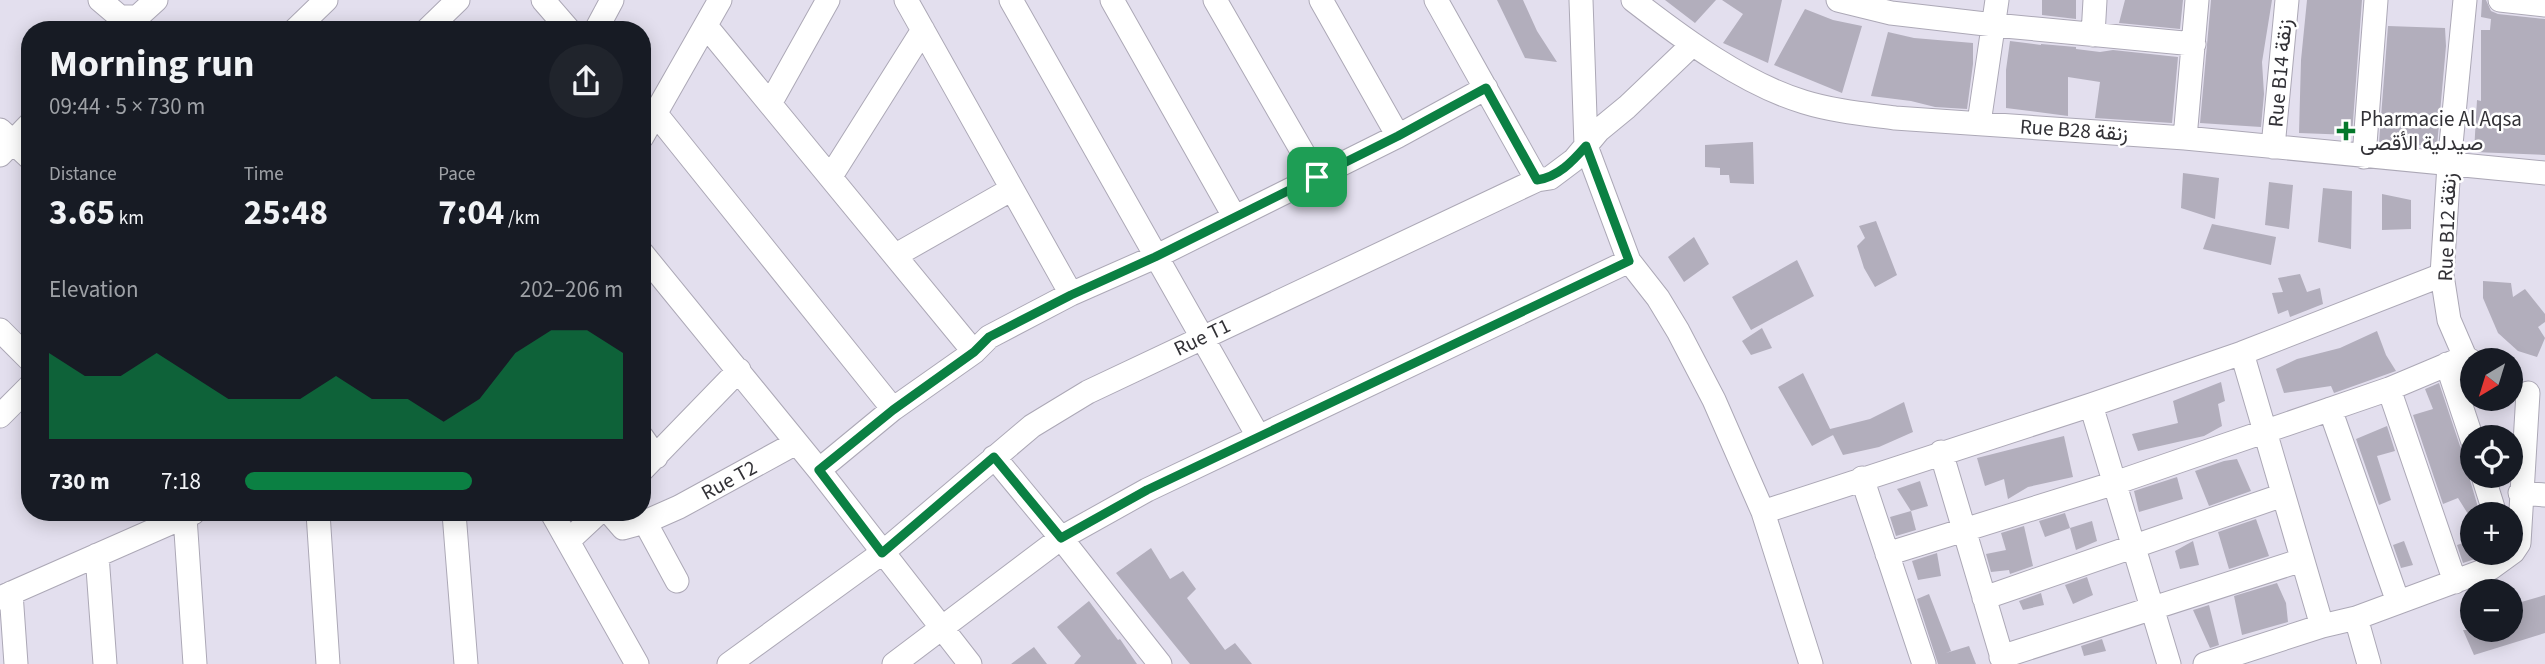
<!DOCTYPE html>
<meta charset="utf-8">
<style>
body{margin:0;font-family:"Source Sans 3",Vazirmatn,sans-serif;background:#20242c;color:#f1f3f6;height:100vh;display:flex;flex-direction:column;font-size:26px;white-space:nowrap}
*{box-sizing:border-box;margin:0}
p{font-size:23px;color:#9ea1a6}
.icon{flex:none;width:38px;height:38px;fill:none;stroke:currentColor;stroke-width:2;stroke-linecap:round;stroke-linejoin:round}
.map{position:relative;flex:1;overflow:hidden}
.sheet{position:absolute;left:21px;top:21px;width:630px;height:500px;display:flex;flex-direction:column;background:#171b24;border-radius:28px;box-shadow:0 4px 18px #0003}
.sheet>*{flex:none}
.needle{width:46px;rotate:218deg}
.controls{position:absolute;left:2460px;top:348px;display:grid;gap:14px}
.controls a{display:grid;place-items:center;width:63px;height:63px;border-radius:50%;background:#171b24;box-shadow:0 4px 18px #0003;font-size:35px}
.pin{position:absolute;display:grid;place-items:center;width:60px;height:60px;color:#fff;margin:-30px;border-radius:14px;box-shadow:0 4px 10px #0006}
.round{display:grid;place-items:center;flex:none;width:74px;height:74px;border-radius:37px;background:#20242c}
.summary{display:flex;align-items:center;justify-content:space-between;height:119px;padding:0 28px}
h1{font-size:38px;font-weight:700;line-height:52px}
.stats{display:grid;grid-template-columns:repeat(3,1fr);gap:10px;height:119px;padding:7px 28px}
.stats div{display:grid;align-content:center}
.stats b{font-size:35px;font-weight:700}
.stats small{font-size:19px;font-weight:400}
.stats p{font-size:19px}
.chart{height:196px;padding:14px 28px}
.chart p{display:flex;justify-content:space-between}
.chart svg{width:100%;height:126px;margin-top:7px;fill:#0b8043;opacity:.7}
ul{padding:0 28px;list-style:none;font-size:23px}
li{display:grid;grid-template-columns:112px 84px 1fr;align-items:center;height:52px}
li i{height:18px;border-radius:9px;background:#0b8043}
.map>svg:first-child{display:block}
</style>
<div class="map">
<svg width="2545" height="664" viewBox="0 0 2545 664">
<rect width="100%" height="100%" fill="#e3dfee"/>
<!-- building -->
<path fill="#b2aebc" d="M1497,0H1523L1537,31L1557,62L1525,58Z
M1665,0H1716L1695,23Z
M1722,0H1782L1768,63L1723,43L1743,14Z
M2042,0H2076V19L2042,15Z
M2125,0H2183L2180,29L2119,23Z
M2211,0H2272L2262,62L2264,94L2261,127L2200,123Z
M2307,0H2362L2352,135L2299,133L2301,60Z
M2482,0H2486L2491,11L2498,14L2545,19V155L2474,152L2477,100L2481,101V30H2490L2491,19L2481,17Z
M1805,9L1833,20L1862,26L1842,93L1774,65Z
M2388,26L2445,28L2446,46L2437,146L2379,143Z
M1888,32L1914,38L1973,43V64L1967,109L1935,107L1911,101L1871,96Z
M2010,41L2041,45V44L2076,47V49L2100,52L2113,50L2178,57L2172,123L2095,118L2100,82L2068,77V116L2006,108V70Z
M1753,142L1754,184L1730,183L1729,175H1720V168L1705,167V145Z
M2183,173L2219,178L2215,219L2181,208Z
M2269,182L2293,185L2289,229L2265,225Z
M2323,188L2352,191L2351,249L2318,242Z
M2382,194L2411,200V229L2382,230Z
M1876,221L1897,275L1875,287L1864,268L1857,246L1865,238L1859,226Z
M2212,224L2276,237L2271,265L2203,249Z
M1694,237L1709,264L1684,282L1668,257Z
M1797,260L1814,296L1751,330L1732,297Z
M2300,274L2307,292L2320,288L2323,304L2290,317L2288,310L2278,314L2272,293L2283,292L2278,278Z
M2483,281L2511,283L2513,297L2525,289L2545,314V322L2538,327L2545,338L2537,357L2518,351L2498,333L2483,298Z
M1762,328L1772,348L1751,355L1742,341Z
M2377,331L2386,355L2396,371L2334,393L2331,386L2284,393L2276,369L2297,359L2340,348Z
M1803,373L1833,435L1812,446L1778,387Z
M2221,382L2225,401L2218,404L2222,426L2204,436L2138,451L2132,434L2178,423L2173,401Z
M2439,383L2460,446L2466,454L2471,469L2470,480L2480,514H2468L2458,498L2443,504L2413,415L2433,409L2425,389Z
M1904,402L1913,432L1879,447L1843,455L1830,429L1870,419Z
M2387,426L2395,451L2377,456L2391,500L2379,505L2356,439Z
M2064,436L2073,477L2028,487L2008,499L2004,479L1985,486L1977,458Z
M2237,459L2251,491L2209,506L2195,471L2224,461Z
M2177,477L2183,499L2139,512L2134,491Z
M1920,481L1928,506L1911,511L1897,489Z
M1911,511L1916,530L1896,536L1890,517Z
M2065,513L2070,528L2045,537L2039,521Z
M2256,519L2269,556L2229,569L2218,532Z
M2092,521L2097,541L2076,550L2070,528Z
M2024,526L2033,566L2010,574L2009,570L1991,572L1986,554L2006,550L2001,533Z
M2472,540L2473,553H2476L2478,558L2463,563L2457,545Z
M2193,541L2199,565L2180,569L2175,551Z
M2404,541L2413,565L2401,568L2393,545Z
M1151,548L1170,579L1183,571L1196,589L1187,598L1225,650L1235,643L1252,664H1190L1116,573Z
M1937,553L1941,576L1918,580L1912,561Z
M2087,577L2093,595L2073,604L2065,585Z
M2277,583L2286,603L2288,622L2242,635L2234,596Z
M2041,593L2044,605L2023,610L2019,601Z
M1929,594L1951,651L1946,653L1969,646L1976,664H1938L1917,599Z
M2545,595V633L2474,655L2463,630H2511V605Z
M1089,601L1118,640L1120,639L1137,664H1074L1081,656L1057,627Z
M2209,605L2219,645L2210,648L2193,610Z
M2102,639L2106,651L2084,656L2081,646Z
M1034,647L1047,664H1011Z"/>
<g fill="none" stroke-linecap="round" stroke-linejoin="round">
<!-- minor casing -->
<g stroke="#aca8b6" stroke-width="25">
<path id="minor" d="M100,0L120,17H135
M543,0L569,30
M906,0L1071,294
M1011,0L1258,436
M1112,0L1234,216
M1215,0L1317,177
M1321,0L1398,136
M1436,0L1537,180
M1581,0L1586,146L1629,261L1658,298L1678,331L1714,400L1763,512L1811,664
M1633,0C1682,38 1744,84 1804,102C1833,111 1865,114 1895,118L2185,138L2545,173
M1838,0L1891,13L1994,25L2194,44
M2465,0L2449,165L2442,275L2449,320L2465,357L2473,362
M2500,0L2545,5
M706,26L974,352
M123,30L156,0
M295,30L326,0
M427,30L458,0
M596,30L612,0
M2093,35L2095,0
M771,102L828,0
M656,114L893,409
M1979,123L1997,0
M0,130L30,158
M642,137L720,0
M2185,138L2197,0
M2273,147L2287,0
M0,155L30,124
M2364,157L2376,0
M831,176L923,30
M642,253L819,470L970,664
M896,255L1012,189
M0,330L30,360
M2242,353L2322,626
M2447,364L2473,442
M2389,389L2455,582
M2091,405L2169,664
M2330,409L2398,602
M0,416L30,386
M642,437L656,457
M1941,452L2004,664
M994,457L1061,538L1160,664
M642,470L739,370
M819,470L893,409L974,352L989,337L1071,294L1155,257L1398,136L1486,88
M2483,476L2495,514
M1862,478L1924,664
M2520,493L2545,495
M1763,512L2091,405L2242,353L2442,275
M318,513L328,664
M454,513L466,664
M552,513L637,664
M610,513L623,528L645,522
M185,517L195,664
M568,541L598,513
M1887,554L2115,483L2389,389L2465,357
M97,555L105,664
M677,581L645,522L679,507L796,443
M11,593L16,664
M0,598L193,513
M1984,598L2283,495
M2356,618L2369,664
M2001,657L2302,560
M729,664L882,553L1032,426L1088,392L1537,180L1550,178L1574,160L1599,130L1627,107L1692,45
M894,664L1061,538L1147,490L1629,261
M2205,664L2322,626L2356,618L2491,568L2513,552L2519,543L2528,393"/>
</g>
<!-- minor -->
<use href="#minor" stroke="#fff" stroke-width="23"/>
</g>
<g fill="none" stroke-linecap="round" stroke-linejoin="round">
<!-- route casing -->
<g stroke="#fff" stroke-width="14">
<path id="route" d="M1486,88L1537,180C1558,177 1572,162 1586,146L1629,261L1147,490L1061,538L994,457L882,553L819,470L893,410L974,352L989,337L1071,295L1155,257L1398,136Z"/>
</g>
<!-- route -->
<use href="#route" stroke="#0b8043" stroke-width="9"/>
</g>
<!-- markers -->
<path fill="#04772b" stroke="#fff" stroke-width="2.5" d="M2342.5 120.5h7v7h7v7h-7v7h-7v-7h-7v-7h7z"/>
<g text-anchor="middle" stroke-width="5" stroke-linejoin="round" paint-order="stroke">
<!-- street labels -->
<g font-size="21" fill="#323136" stroke="#fff">
<text transform="translate(2280 73) rotate(-85)" y="7">Rue B14 زنقة</text>
<text transform="translate(2074 130) rotate(4)" y="7">Rue B28 زنقة</text>
<text transform="translate(2447 227) rotate(-88)" y="7">Rue B12 زنقة</text>
<text transform="translate(1202 337) rotate(-26)" y="7">Rue T1</text>
<text transform="translate(729 480) rotate(-29)" y="7">Rue T2</text>
</g>
<!-- poi labels -->
<g font-size="21" fill="#323136" stroke="#fff" text-anchor="start">
<text x="2360" y="126">Pharmacie Al Aqsa<tspan x="2360" dy="24">صيدلية الأقصى</tspan></text>
</g>
</g>
</svg>
<div class="controls">
<a><svg class="needle" viewBox="-14 -14 28 28"><path d="M0-13l5 13h-10z" fill="#e53935"/><path d="M0 13l5-13h-10z" fill="#9ea1a6"/></svg></a>
<a><svg class="icon" aria-label="locate" viewBox="0 0 24 24"><circle cx="12" cy="12" r="6"/><path d="M12 2v4M12 18v4M2 12h4M18 12h4"/></svg></a>
<a>+</a>
<a>−</a>
</div>
<div class="pin" style="left:1317px;top:177px;background:#1e9e55"><svg class="icon" aria-label="arrive" viewBox="0 0 24 24"><path d="M6 21V4h12l-3 4 3 4H6"/></svg></div>
<section class="sheet">
<div class="summary"><div><h1>Morning run</h1><p>09:44 · 5 × 730 m</p></div><a class="round"><svg class="icon" aria-label="share" viewBox="0 0 24 24"><path d="M12 15V3M7 8l5-5 5 5M5 13v7h14v-7"/></svg></a></div>
<div class="stats">
<div><p>Distance</p><b>3.65<small> km</small></b></div>
<div><p>Time</p><b>25:48</b></div>
<div><p>Pace</p><b>7:04<small> /km</small></b></div>
</div>
<div class="chart"><p><span>Elevation</span>202–206 m</p>
<svg viewBox="0 0 160 44" preserveAspectRatio="none"><path d="M0 44V14L10 22L20 22L30 14L40 22L50 30L60 30L70 30L80 22L90 30L100 30L110 38L120 30L130 14L140 6L150 6L160 14V44z"/></svg>
</div>
<ul>
<li><b>730 m</b>7:18<i style="width:60%"></i></li>
</ul>
</section>
</div>
